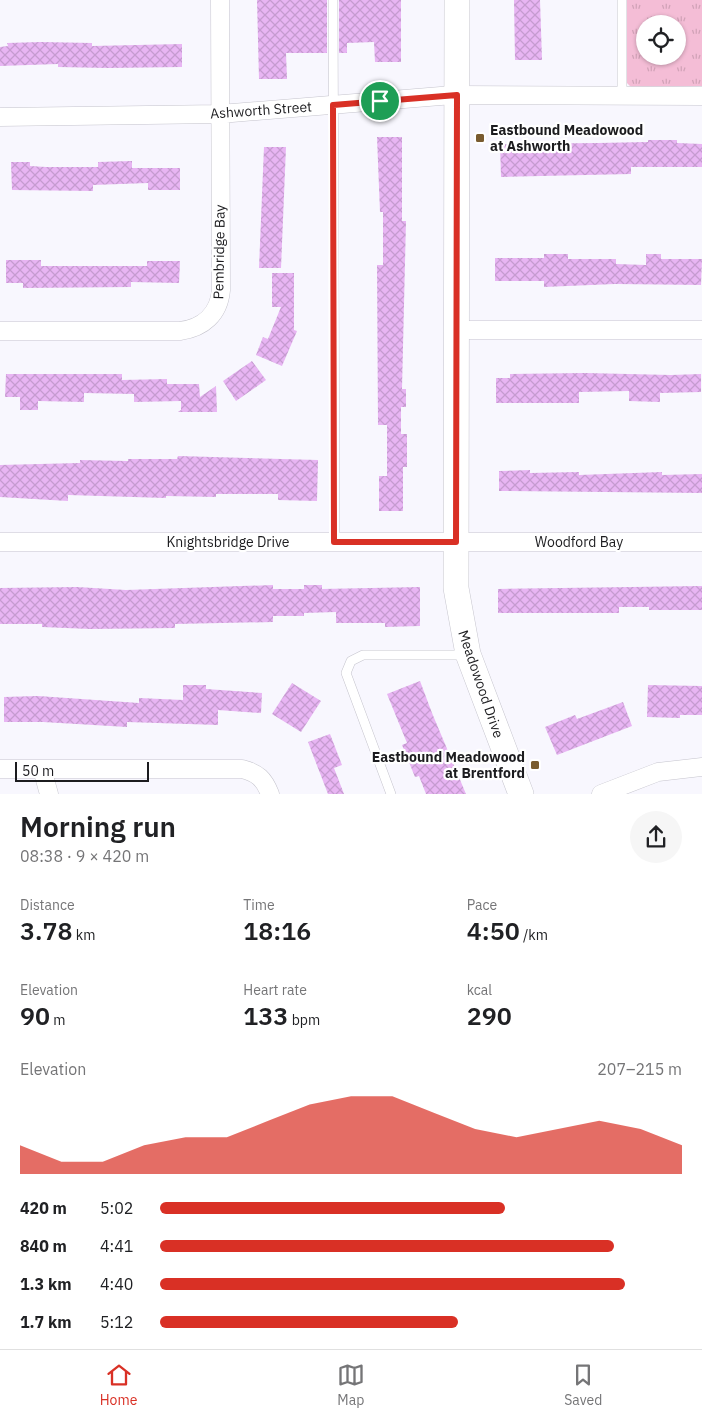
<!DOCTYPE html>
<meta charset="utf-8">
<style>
body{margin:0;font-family:"IBM Plex Sans",sans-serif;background:#f6f6f6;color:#202124;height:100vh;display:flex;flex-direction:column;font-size:19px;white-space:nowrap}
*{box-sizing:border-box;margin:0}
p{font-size:16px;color:#757577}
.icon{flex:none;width:28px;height:28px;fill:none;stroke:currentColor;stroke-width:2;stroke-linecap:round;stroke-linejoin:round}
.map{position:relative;height:794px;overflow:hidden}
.sheet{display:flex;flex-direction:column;background:#fff;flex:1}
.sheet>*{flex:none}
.tools{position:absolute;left:636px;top:15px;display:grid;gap:10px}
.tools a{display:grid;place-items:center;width:50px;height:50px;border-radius:50%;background:#fff;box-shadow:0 1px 4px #0004;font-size:25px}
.scale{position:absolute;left:15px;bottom:12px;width:134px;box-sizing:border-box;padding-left:5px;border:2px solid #1c1c1f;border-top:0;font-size:14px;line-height:18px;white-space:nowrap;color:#1c1c1f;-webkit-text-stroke:4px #fff;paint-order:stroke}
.pin{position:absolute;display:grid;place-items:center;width:42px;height:42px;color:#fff;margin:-21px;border:2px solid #fff;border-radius:50%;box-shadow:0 1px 5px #0007}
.round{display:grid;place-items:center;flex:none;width:52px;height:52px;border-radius:26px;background:#f6f6f6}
.head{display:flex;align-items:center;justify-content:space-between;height:85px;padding:0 20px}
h1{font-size:28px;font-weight:600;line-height:38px}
.stats{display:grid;grid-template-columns:repeat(3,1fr);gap:8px;height:85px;padding:5px 20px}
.stats div{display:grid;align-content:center}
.stats b{font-size:25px;font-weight:600}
.stats small{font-size:14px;font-weight:400}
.stats p{font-size:14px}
.chart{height:140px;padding:10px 20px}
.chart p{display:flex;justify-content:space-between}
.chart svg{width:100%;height:90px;margin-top:5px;fill:#d93025;opacity:.7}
ul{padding:0 20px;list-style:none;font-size:16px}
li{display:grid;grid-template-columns:80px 60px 1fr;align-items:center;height:38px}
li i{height:12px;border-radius:6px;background:#d93025}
.tabs{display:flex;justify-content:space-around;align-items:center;height:70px;border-top:1px solid #e0e0e0;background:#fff;font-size:14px;color:#757577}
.tabs a{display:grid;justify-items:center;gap:2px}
.tabs .on{color:#d93025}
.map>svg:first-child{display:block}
</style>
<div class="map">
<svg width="702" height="794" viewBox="0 0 702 794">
<defs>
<pattern id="park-tufts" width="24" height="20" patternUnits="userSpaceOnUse" patternTransform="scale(1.25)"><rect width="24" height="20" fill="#f4bdd6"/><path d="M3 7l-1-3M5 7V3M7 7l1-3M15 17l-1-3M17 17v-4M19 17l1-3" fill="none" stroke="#d1a2b7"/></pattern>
<pattern id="building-cross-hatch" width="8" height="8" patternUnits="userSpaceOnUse" patternTransform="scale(1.25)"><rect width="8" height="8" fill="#e8b5f3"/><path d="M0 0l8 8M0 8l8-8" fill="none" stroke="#c69bd0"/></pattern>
</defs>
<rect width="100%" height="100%" fill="#f8f7fe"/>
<!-- park -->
<path fill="url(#park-tufts)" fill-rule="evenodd" d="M626,0H702V86L631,87L626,82ZM645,24H678V56H645Z"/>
<!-- building -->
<path fill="url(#building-cross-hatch)" d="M257,0H327V53H286L287,79H259Z
M339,0H401V62H375L374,42L347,43V53H339Z
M514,0H540L542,60H515Z
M41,42L92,43V46L182,44V67L108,68L58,67V64L0,66V47L8,46L7,43Z
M377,137H402V221H406L402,389H406V407H401V434H407V467H403V511H379V476H387V425H378L377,265H383V212H380Z
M648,140H677V143L702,144V167H631V174L501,177L500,144L598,143L648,142Z
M264,147H286L281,268H259Z
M132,161V168H180V190H148V183L93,185V191L12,190L11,162H30V166L46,167H98V162Z
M544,254H568V259H616V264L646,265V254H661V259H702L701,285L615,284L544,287V281H495V258H544Z
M6,260H41V266H147V261H180L179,283L131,282V287L23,288V283H6Z
M272,273H294V330L297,331L282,366L256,355L263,337L268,339L281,307H272Z
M252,361L266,380L236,401L223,381Z
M585,373L671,375L701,374V392L660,393V402L629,401V391L579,392V403H496V378H510V374Z
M6,374H122V380L167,379V384H199L200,397L216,386L217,412H178L181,410V401L134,402V394L84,393V402L38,401V410H20V397H5Z
M178,456L318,460L317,501L278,500V494H216V497L166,496V498L68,495V501L0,497V465L80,463V460L128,461V459H177Z
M530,470V473L579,472V475L662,472V475L702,474V493L499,491V471Z
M273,585V589H304V585H322V589L420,587V626L385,627V623H336V612L304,613V616H273V622L175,624V628L90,629L42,627V624H0V588L77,587L126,590Z
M702,586V610H649V607H619V613H498V589Z
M420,681L432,713L466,794H426L419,776L415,777L402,745L407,743L387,694Z
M292,683L321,701L301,732L272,714Z
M183,685H206V689L262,693L261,713L218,710V725L127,722V727L43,722H4V697L38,696L139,703V698L183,700Z
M648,685L702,686V715H680V718L647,717Z
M623,702L632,726L557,755L545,727L575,715L577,719Z
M330,734L342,765L334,768L344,794H328L308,742Z"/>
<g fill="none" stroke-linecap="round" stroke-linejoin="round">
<!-- lane casing -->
<g stroke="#c5c4cd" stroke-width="10">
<path id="lane" d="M333,0L335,542
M622,95V0
M391,794L346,673L351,661L363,655H467"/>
</g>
<!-- street casing -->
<g stroke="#c5c4cd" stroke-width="19">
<path id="street" d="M0,117L220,114L453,95L702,96
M457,330H702
M0,331H180C203,328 219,314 221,290L220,0
M0,542H702
M0,769H242C258,773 264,779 270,794
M42,769L49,794
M601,794L658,772L702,767"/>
</g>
<!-- secondary casing -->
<g stroke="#c5c4cd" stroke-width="26">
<path id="secondary" d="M457,0L456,588L468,654L521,794"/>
</g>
<!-- lane -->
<use href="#lane" stroke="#fff" stroke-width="9"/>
<!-- street -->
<use href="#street" stroke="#fff" stroke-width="18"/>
<!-- secondary -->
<use href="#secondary" stroke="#fff" stroke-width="25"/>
</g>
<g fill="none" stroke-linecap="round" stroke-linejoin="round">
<!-- route casing -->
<g stroke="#fff" stroke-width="10">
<path id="route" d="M457,95L456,542H334L333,105Z"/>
</g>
<!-- route -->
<use href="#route" stroke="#d93025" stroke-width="6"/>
</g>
<!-- markers -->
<g fill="#795b2f" stroke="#fff" stroke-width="2">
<rect x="475" y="133" width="10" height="10" rx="2.5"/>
<rect x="530" y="760" width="10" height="10" rx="2.5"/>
</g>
<g text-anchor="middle" stroke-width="4.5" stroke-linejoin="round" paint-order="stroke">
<!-- street labels -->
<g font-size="14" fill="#1c1c1f" stroke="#fff">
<text transform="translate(261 110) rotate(-4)" y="5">Ashworth Street</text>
<text transform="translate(219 252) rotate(-89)" y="5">Pembridge Bay</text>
<text x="228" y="547">Knightsbridge Drive</text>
<text x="579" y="547">Woodford Bay</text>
<text transform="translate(481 684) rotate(71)" y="5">Meadowood Drive</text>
</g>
<!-- poi labels -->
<g font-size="14" font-weight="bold" fill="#1c1c1f" stroke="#fff" text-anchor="start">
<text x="490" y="135">Eastbound Meadowood<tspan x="490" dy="16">at Ashworth</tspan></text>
<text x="525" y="762" text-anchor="end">Eastbound Meadowood<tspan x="525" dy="16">at Brentford</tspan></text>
</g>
</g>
</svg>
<div class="tools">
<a><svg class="icon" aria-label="locate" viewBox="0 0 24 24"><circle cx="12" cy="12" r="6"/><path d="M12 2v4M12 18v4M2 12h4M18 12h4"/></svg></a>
</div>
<div class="scale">50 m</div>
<div class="pin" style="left:380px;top:101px;background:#1e9e55"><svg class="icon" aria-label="arrive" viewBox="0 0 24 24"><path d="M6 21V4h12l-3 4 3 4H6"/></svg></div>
</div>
<section class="sheet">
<div class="head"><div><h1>Morning run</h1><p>08:38 · 9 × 420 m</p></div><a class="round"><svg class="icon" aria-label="share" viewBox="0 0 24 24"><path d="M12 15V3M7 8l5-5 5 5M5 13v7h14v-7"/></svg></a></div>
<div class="stats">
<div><p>Distance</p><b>3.78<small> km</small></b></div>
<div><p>Time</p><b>18:16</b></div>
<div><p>Pace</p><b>4:50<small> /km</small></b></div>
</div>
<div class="stats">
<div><p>Elevation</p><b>90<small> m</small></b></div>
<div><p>Heart rate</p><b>133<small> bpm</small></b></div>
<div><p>kcal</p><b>290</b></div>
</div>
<div class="chart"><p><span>Elevation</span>207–215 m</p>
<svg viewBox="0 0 160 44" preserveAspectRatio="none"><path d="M0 44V30L10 38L20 38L30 30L40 26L50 26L60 18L70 10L80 6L90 6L100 14L110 22L120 26L130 22L140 18L150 22L160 30V44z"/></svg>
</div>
<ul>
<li><b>420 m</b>5:02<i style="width:66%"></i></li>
<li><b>840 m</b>4:41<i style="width:87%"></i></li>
<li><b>1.3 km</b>4:40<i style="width:89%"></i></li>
<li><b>1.7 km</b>5:12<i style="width:57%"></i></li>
</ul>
</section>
<nav class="tabs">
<a class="on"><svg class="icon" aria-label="home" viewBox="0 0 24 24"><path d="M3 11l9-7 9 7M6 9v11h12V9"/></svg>Home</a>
<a><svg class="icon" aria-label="map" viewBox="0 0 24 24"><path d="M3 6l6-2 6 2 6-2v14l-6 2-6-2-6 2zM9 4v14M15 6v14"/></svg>Map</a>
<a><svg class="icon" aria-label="saved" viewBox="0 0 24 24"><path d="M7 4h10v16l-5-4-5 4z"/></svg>Saved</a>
</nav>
